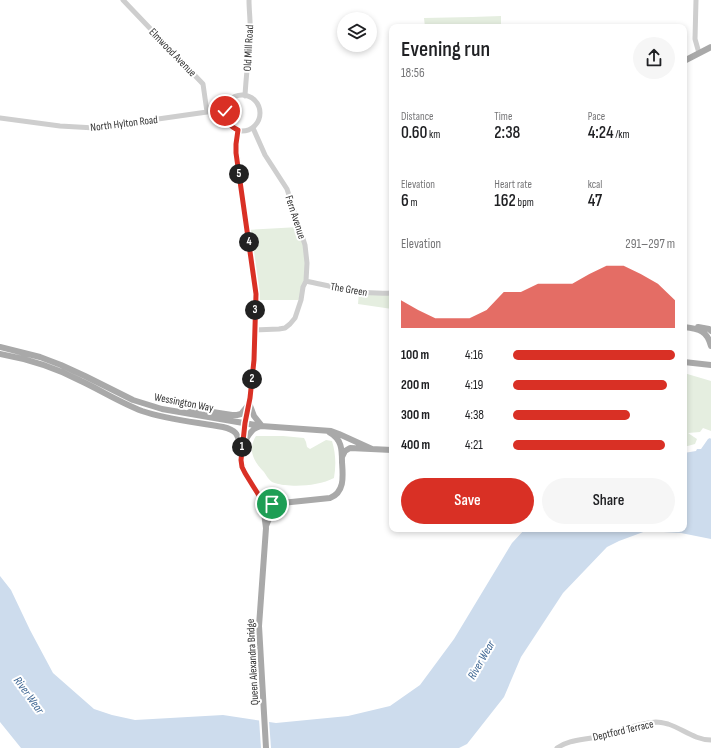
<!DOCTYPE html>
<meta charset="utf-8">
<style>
body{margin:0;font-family:"Sofia Sans Condensed",sans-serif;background:#f6f6f6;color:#202124;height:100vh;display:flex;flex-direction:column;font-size:15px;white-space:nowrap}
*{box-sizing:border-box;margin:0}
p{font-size:13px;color:#757577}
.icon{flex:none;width:22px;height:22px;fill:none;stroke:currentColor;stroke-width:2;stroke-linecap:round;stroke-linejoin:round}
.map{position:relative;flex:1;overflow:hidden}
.details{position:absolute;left:389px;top:24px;width:298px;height:508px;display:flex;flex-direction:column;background:#fff;border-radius:8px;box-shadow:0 2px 6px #0003}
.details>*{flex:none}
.controls{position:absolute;left:337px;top:12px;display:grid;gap:8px}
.controls a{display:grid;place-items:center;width:40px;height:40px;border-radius:50%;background:#fff;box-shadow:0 2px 6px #0003;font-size:20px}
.pin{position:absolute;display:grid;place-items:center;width:34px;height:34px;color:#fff;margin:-17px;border:2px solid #fff;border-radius:50%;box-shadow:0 1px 4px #0007}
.km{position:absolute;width:20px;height:20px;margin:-10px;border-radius:50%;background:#222;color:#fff;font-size:11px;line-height:20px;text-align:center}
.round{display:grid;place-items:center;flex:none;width:42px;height:42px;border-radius:21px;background:#f6f6f6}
.head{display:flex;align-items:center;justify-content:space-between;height:68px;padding:0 12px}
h1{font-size:22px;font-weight:600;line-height:30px}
.metrics{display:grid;grid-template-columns:repeat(3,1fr);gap:6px;height:68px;padding:4px 12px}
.metrics div{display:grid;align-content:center}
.metrics b{font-size:17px;font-weight:600}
.metrics small{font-size:11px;font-weight:400}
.metrics p{font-size:11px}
.chart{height:112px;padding:8px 12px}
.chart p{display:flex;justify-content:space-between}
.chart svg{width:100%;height:72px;margin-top:4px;fill:#d93025;opacity:.7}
.primary-button{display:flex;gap:8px;margin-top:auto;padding:8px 12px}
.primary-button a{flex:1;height:46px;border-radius:24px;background:#d93025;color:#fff;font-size:16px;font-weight:600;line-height:46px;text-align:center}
.primary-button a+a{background:#f6f6f6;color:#202124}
ul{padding:0 12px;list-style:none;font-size:13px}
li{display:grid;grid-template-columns:64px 48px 1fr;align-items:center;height:30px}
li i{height:10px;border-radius:5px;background:#d93025}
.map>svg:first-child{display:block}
</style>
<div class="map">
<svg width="711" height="748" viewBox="0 0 711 748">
<rect width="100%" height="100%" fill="#fff"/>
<!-- green -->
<path fill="#e5eee0" d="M501,16V27H425L424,18L472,17Z
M299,227L305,245L306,281L301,300H256L247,230Z
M359,292L392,293V309L358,304Z
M684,373L711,381V431L703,428L700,432L688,433L697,439L695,444L684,447Z
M256,436H283L304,438L306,442L307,447L310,449L326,440L332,441C336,454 336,466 334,478C321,485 299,487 285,485C281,485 275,483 272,482C269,480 266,475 264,472C254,462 247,450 256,436Z"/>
<!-- water -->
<path fill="#cddced" d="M710,438L711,439V539L681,533L646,531L619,541L607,547L563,593L521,657L504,697L467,744L459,748H21L0,722V576L11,590L30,630L53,673L94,709L112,715L135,720L223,715L276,723L348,716L390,706L420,685L454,639L512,543L525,529H684V453L696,451L697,449H701L708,439Z"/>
<!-- pier -->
<path fill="#fff" d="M259,719L269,721L271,748H261Z"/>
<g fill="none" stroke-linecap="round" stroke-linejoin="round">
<!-- minor -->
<path stroke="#cecece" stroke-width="5" d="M123,0L203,84L207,112
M696,0L695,39L699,53
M224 113a18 18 0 1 1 36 0a18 18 0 1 1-36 0Z
M245,96C246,75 249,55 250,35C251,24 249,12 249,0
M0,118L60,126L95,128L207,112L225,111
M253,128L265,155L287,189L305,245L307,263L306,281L303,287L301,300L295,318L290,324L285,328L279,329L254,330
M238,130L236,144L237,153L256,295L254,360L250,398L245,423L243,445
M306,281C335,287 362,295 392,293
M557,748C568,740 583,740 596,737C616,732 635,724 656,722C659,722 664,723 668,724C683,729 695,740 711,740"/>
<!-- major -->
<path stroke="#a9a9a9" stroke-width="6" d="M684,61L711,47
M684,327C699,329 707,330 711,346
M698,327L709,329L711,331
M0,347L40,357L61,365L85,376L133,400L162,409L261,426L331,431L339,434L372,449
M0,354C28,359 56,368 81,381C102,391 121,403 142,411C168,420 196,422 223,427C239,431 237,435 242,450
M684,362L711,365
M249,403L254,416L262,426
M190,412L206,411L232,415H237L241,414L249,404
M261,426C258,427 253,429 251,432C243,441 239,456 243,468C245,474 249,479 252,484C257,493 262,500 272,504L330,498C345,492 343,476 342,462C342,450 342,439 329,432
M342,457L345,451L350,448L392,450
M260,497L263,505L266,528L259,626L266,748
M266,526C270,515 274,509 285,504"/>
</g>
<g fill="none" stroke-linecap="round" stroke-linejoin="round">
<!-- route casing -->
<g stroke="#fff" stroke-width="8">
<path id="route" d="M225,111C225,120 229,126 238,130L236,144V153L256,294L254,360L250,398L245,423L241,460L242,467L245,473L253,486L260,497L265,502L272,504"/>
</g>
<!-- route -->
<use href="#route" stroke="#d93025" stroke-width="5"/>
</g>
<g text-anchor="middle" stroke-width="4" stroke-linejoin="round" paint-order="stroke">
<!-- street labels -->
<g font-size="11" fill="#313131" stroke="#fff">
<text transform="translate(248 48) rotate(-87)" y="4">Old Mill Road</text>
<text transform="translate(173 52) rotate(46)" y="4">Elmwood Avenue</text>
<text transform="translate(124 123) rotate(-7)" y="4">North Hylton Road</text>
<text transform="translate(296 217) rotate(72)" y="4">Fern Avenue</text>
<text transform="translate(349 289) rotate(10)" y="4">The Green</text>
<text transform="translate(184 402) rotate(11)" y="4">Wessington Way</text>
<text transform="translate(252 662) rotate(-93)" y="4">Queen Alexandra Bridge</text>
<text transform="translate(623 730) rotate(-13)" y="4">Deptford Terrace</text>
</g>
<!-- water labels -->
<g font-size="12" font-style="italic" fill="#3f6793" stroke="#fff">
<text transform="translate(481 660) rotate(-60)" y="4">River Wear</text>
<text transform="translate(29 695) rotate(54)" y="4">River Wear</text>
</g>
</g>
</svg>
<div class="controls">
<a><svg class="icon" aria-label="layers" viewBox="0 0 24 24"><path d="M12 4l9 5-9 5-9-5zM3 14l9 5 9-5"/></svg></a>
</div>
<div class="pin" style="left:272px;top:504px;background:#1e9e55"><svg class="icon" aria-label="arrive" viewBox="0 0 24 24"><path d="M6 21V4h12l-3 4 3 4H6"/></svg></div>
<div class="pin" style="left:225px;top:111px;background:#d93025"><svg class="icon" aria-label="check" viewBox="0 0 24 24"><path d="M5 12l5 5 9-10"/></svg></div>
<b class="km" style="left:242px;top:447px">1</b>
<b class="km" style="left:252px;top:379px">2</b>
<b class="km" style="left:255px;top:310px">3</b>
<b class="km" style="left:249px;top:242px">4</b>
<b class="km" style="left:239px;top:174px">5</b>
<section class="details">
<div class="head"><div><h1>Evening run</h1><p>18:56</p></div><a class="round"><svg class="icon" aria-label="share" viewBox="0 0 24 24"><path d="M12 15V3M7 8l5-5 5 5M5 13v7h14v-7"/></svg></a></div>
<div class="metrics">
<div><p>Distance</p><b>0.60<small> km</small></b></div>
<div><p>Time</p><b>2:38</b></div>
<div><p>Pace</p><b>4:24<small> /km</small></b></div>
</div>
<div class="metrics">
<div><p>Elevation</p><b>6<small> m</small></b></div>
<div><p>Heart rate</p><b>162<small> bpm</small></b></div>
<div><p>kcal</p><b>47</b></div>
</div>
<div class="chart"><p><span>Elevation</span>291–297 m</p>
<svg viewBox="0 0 160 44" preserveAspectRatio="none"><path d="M0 44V27L10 33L20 38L30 38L40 38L50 33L60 22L70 22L80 17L90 17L100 17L110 11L120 6L130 6L140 11L150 17L160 27V44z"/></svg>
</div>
<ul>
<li><b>100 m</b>4:16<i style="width:100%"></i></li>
<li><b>200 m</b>4:19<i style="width:95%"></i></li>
<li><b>300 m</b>4:38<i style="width:72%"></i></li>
<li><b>400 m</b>4:21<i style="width:94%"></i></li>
</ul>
<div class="primary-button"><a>Save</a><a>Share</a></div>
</section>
</div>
